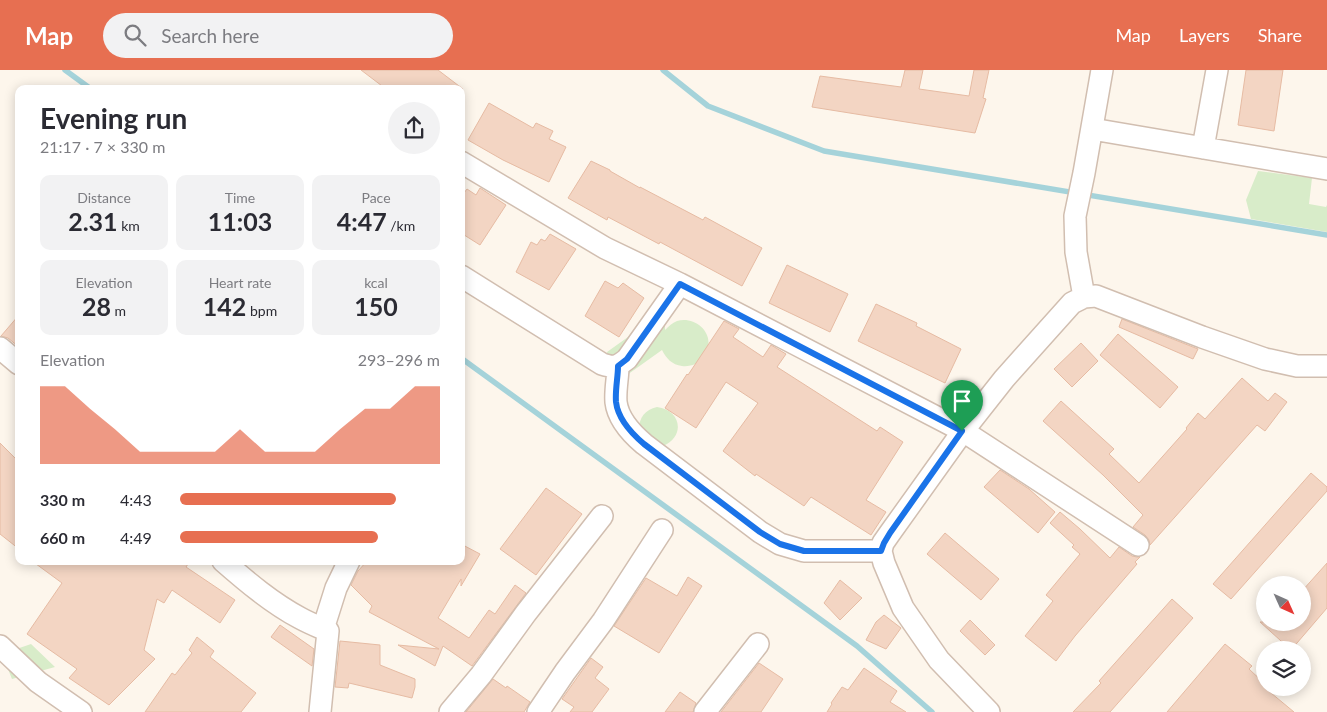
<!DOCTYPE html>
<meta charset="utf-8">
<style>
body{margin:0;font-family:Lato,sans-serif;background:#f2f2f3;color:#2b2b33;height:100vh;display:flex;flex-direction:column;font-size:19px;white-space:nowrap}
*{box-sizing:border-box;margin:0}
p{font-size:16px;color:#7c7c81}
.icon{flex:none;width:28px;height:28px;fill:none;stroke:currentColor;stroke-width:2;stroke-linecap:round;stroke-linejoin:round}
.map{position:relative;flex:1;overflow:hidden}
.side{position:absolute;left:15px;top:15px;width:450px;height:480px;display:flex;flex-direction:column;background:#fff;border-radius:10px;box-shadow:0 2px 12px #0003}
.side>*{flex:none}
.needle{width:32px;rotate:135deg}
.tools{position:absolute;left:1256px;top:506px;display:grid;gap:10px}
.tools a{display:grid;place-items:center;width:55px;height:55px;border-radius:50%;background:#fff;box-shadow:0 2px 12px #0003;font-size:25px}
.pin{position:absolute;display:grid;place-items:center;width:42px;height:42px;color:#fff;margin:-51px -21px;border-radius:50% 50% 50% 0;rotate:-45deg;box-shadow:0 0 5px #0007}
.pin .icon{rotate:45deg}
.round{display:grid;place-items:center;flex:none;width:52px;height:52px;border-radius:26px;background:#f2f2f3}
.headline{display:flex;align-items:center;justify-content:space-between;height:85px;padding:0 25px}
h1{font-size:28px;font-weight:700;line-height:38px}
.figures{display:grid;grid-template-columns:repeat(3,1fr);gap:8px;height:85px;padding:5px 25px}
.figures div{display:grid;align-content:center;border-radius:10px;background:#f2f2f3;text-align:center}
.figures b{font-size:25px;font-weight:700}
.figures small{font-size:14px;font-weight:400}
.figures p{font-size:14px}
.chart{height:140px;padding:10px 25px}
.chart p{display:flex;justify-content:space-between}
.chart svg{width:100%;height:90px;margin-top:5px;fill:#e76f51;opacity:.7}
ul{padding:0 25px;list-style:none;font-size:16px}
li{display:grid;grid-template-columns:80px 60px 1fr;align-items:center;height:38px}
li i{height:12px;border-radius:6px;background:#e76f51}
header{display:flex;align-items:center;gap:30px;box-sizing:border-box;height:70px;padding:0 25px;background:#e76f51;color:#fff}
header strong{font-size:24px}
nav{display:flex;gap:28px;margin-inline-start:auto;font-size:18px}
.search{width:350px;height:45px;background:#f2f2f3;display:flex;align-items:center;gap:12px;box-sizing:border-box;padding:0 18px;border-radius:28px;color:#7c7c81;font-size:19px}
.map>svg:first-child{display:block}
</style>
<header>
<strong>Map</strong>
<div class="search"><svg class="icon" aria-label="search" viewBox="0 0 24 24"><circle cx="10" cy="10" r="6"/><path d="M15 15l6 6"/></svg>Search here</div>
<nav><a>Map</a><a>Layers</a><a>Share</a></nav>
</header>
<div class="map">
<svg width="1327" height="642" viewBox="0 0 1327 642">
<rect width="100%" height="100%" fill="#fdf6ec"/>
<!-- green -->
<path fill="#d8ecc9" d="M1258,101L1312,108L1309,134L1326,137L1327,135V162L1251,149L1246,130Z
M665,246V260C669,256 672,253 677,251C693,246 712,260 708,277C707,280 704,284 702,287C699,294 690,297 682,296C672,295 666,288 662,280L627,305L606,302L607,282L628,267L643,247Z
M657,337C681,340 686,366 663,376L639,360C639,347 645,340 657,337Z
M31,574L55,597L12,609L2,584Z"/>
<g fill="none" stroke-linecap="round" stroke-linejoin="round">
<!-- stream -->
<path stroke="#a5d3da" stroke-width="5.5" d="M65,0L91,19
M663,0L708,36L824,81L1327,165
M461,288L857,576L932,642"/>
</g>
<!-- building -->
<path fill="#f3d5c3" stroke="#e6bba3" d="M361,0H438L463,19H386Z
M905,0H923L919,19L969,26L974,0H989L983,28L986,29L975,63L812,37L820,6L901,17Z
M1246,0H1283L1274,61L1238,55Z
M489,33L533,58L536,53L553,61L549,69L566,77L549,112L503,90L468,70Z
M591,91L610,100V101L640,118V117L703,150L705,147L762,178L742,216L660,172L659,174L608,147L607,150L568,128Z
M480,118L506,135L480,175L461,163V127L467,119L476,125Z
M550,164L576,179L549,220L516,202L531,172L537,175L541,169L545,171Z
M787,195L848,224L830,262L769,233Z
M605,211L618,218L623,213L644,228L619,267L585,246Z
M876,234L917,253L916,256L961,279L945,313L858,271Z
M19,245V277L8,268L1,266Z
M1122,249L1198,279L1193,289L1119,257Z
M724,251L739,259L733,267L763,287L771,275L786,284L777,297L877,361L880,357L903,372L866,430L886,442L871,465L811,427L804,436L756,404L755,406L723,381L758,333L726,312L696,358L665,338L687,304L688,305Z
M1118,264L1178,317L1160,338L1100,285Z
M1081,273L1098,291L1072,317L1054,299Z
M1242,308L1268,331L1275,323L1287,332L1265,361L1257,355L1150,475L1149,470L1145,465L1133,457L1143,445L1103,405L1043,351L1061,331L1114,379L1109,384L1139,413L1187,359L1186,358L1198,343L1205,349Z
M0,373L19,392V479L0,464Z
M1000,400L1029,419L1055,442L1038,463L984,417Z
M1311,403L1327,417V421L1231,529L1213,514Z
M546,418L582,444L536,505L500,479Z
M1060,442L1080,459L1110,488L1119,477L1132,486L1137,487H1140L1135,492L1137,494L1075,566L1056,591L1025,566L1053,531L1046,525L1080,484L1072,477L1074,475L1050,453Z
M945,463L999,509L981,530L927,484Z
M461,474L480,484L461,516V509L438,548L469,568L489,540L495,544L515,515L526,523L472,596L443,576L435,596L398,575L439,579L369,542L372,536L351,515L358,501L367,491H461Z
M32,491H190L186,497L235,530L220,553L172,520L164,533L157,529L144,580L155,589L109,635L69,608L77,599L27,564L62,513Z
M1327,493V538L1291,580L1260,552H1302V521Z
M688,507L702,516L659,583L614,556L646,508L677,526Z
M840,510L862,528L840,550L824,533Z
M1172,529L1193,548L1110,642H1073L1101,613L1099,611Z
M884,545L901,558L886,579L866,570L876,552Z
M970,550L995,575L985,585L960,561Z
M280,555L314,579L312,596L271,567Z
M197,567L214,581L210,587L256,623L241,642H145L172,603L175,605L192,583L189,580Z
M340,571L380,575V595L415,609V617L412,628L349,613L348,618L335,617Z
M1225,574L1252,596L1249,599L1265,614V618L1294,642H1167Z
M591,588L603,597L595,608L609,619L592,642H570L574,637L562,629Z
M759,593L783,609L761,642H721Z
M864,598L897,621L890,632L906,642H827L832,634L831,633L842,617L848,620Z
M493,609L506,618L507,616L530,632L524,642H466Z
M680,622L696,633L693,642H665Z"/>
<g fill="none" stroke-linecap="round" stroke-linejoin="round">
<!-- street casing -->
<g stroke="#d1beb0" stroke-width="24">
<path id="street" d="M1092,59L1327,99
M1203,78L1217,0
M461,92L605,178L680,214L963,361L1138,475
M461,206L602,294C614,298 617,297 627,289L680,214
M1084,227L1076,182L1075,146L1084,103L1102,0
M0,278L19,294
M618,296C618,307 615,320 616,332C618,349 631,363 644,374L760,462L780,474L804,481H881
M223,491C247,512 272,533 300,548C309,553 319,557 328,561
M0,576L38,612L81,642
M320,642L328,561L324,556L336,518L349,491
M450,642L481,605L526,543L602,446
M538,642L565,602L603,551L662,460
M705,642L758,574
M989,642L939,590L903,538L884,493L881,481L883,473L890,463L963,361L1004,309L1072,233L1084,227L1096,226L1202,267L1265,289L1297,296H1327"/>
</g>
<!-- street -->
<use href="#street" stroke="#fff" stroke-width="21"/>
</g>
<g fill="none" stroke-linecap="round" stroke-linejoin="round">
<!-- route casing -->
<g stroke="#fff" stroke-width="10">
<path id="route" d="M680,214L962,361L890,463L884,473L881,481H804L780,474L760,462L644,374C631,363 618,349 616,332C615,320 618,307 618,296L627,289Z"/>
</g>
<!-- route -->
<use href="#route" stroke="#1a73e8" stroke-width="6"/>
</g>
</svg>
<div class="tools">
<a><svg class="needle" viewBox="-14 -14 28 28"><path d="M0-13l5 13h-10z" fill="#e53935"/><path d="M0 13l5-13h-10z" fill="#7c7c81"/></svg></a>
<a><svg class="icon" aria-label="layers" viewBox="0 0 24 24"><path d="M12 4l9 5-9 5-9-5zM3 14l9 5 9-5"/></svg></a>
</div>
<div class="pin" style="left:962px;top:361px;background:#1e9e55"><svg class="icon" aria-label="arrive" viewBox="0 0 24 24"><path d="M6 21V4h12l-3 4 3 4H6"/></svg></div>
<section class="side">
<div class="headline"><div><h1>Evening run</h1><p>21:17 · 7 × 330 m</p></div><a class="round"><svg class="icon" aria-label="share" viewBox="0 0 24 24"><path d="M12 15V3M7 8l5-5 5 5M5 13v7h14v-7"/></svg></a></div>
<div class="figures">
<div><p>Distance</p><b>2.31<small> km</small></b></div>
<div><p>Time</p><b>11:03</b></div>
<div><p>Pace</p><b>4:47<small> /km</small></b></div>
</div>
<div class="figures">
<div><p>Elevation</p><b>28<small> m</small></b></div>
<div><p>Heart rate</p><b>142<small> bpm</small></b></div>
<div><p>kcal</p><b>150</b></div>
</div>
<div class="chart"><p><span>Elevation</span>293–296 m</p>
<svg viewBox="0 0 160 44" preserveAspectRatio="none"><path d="M0 44V6L10 6L20 17L30 27L40 38L50 38L60 38L70 38L80 27L90 38L100 38L110 38L120 27L130 17L140 17L150 6L160 6V44z"/></svg>
</div>
<ul>
<li><b>330 m</b>4:43<i style="width:83%"></i></li>
<li><b>660 m</b>4:49<i style="width:76%"></i></li>
</ul>
</section>
</div>
